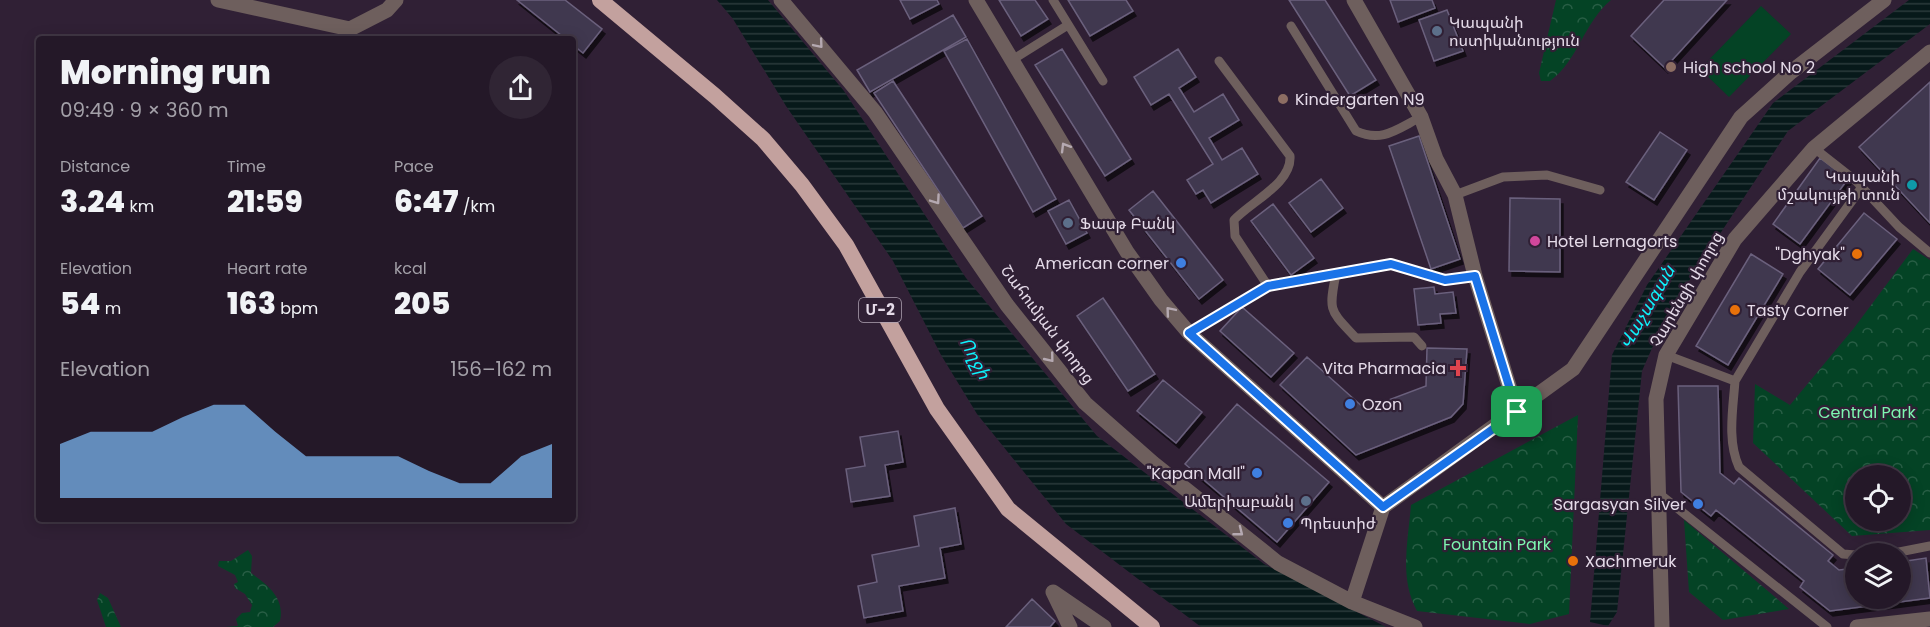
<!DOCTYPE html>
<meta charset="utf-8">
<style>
body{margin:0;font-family:Poppins,"Noto Sans Armenian",sans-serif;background:#302534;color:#f1f3f6;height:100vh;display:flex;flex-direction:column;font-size:22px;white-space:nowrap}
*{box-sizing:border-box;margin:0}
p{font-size:20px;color:#a3a0a8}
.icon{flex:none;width:33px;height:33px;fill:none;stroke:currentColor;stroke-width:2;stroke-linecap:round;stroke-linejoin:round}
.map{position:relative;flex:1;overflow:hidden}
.panel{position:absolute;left:36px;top:36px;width:540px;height:486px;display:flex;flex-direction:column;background:#241828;border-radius:6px;box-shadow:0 3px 15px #0003,0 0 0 2px #413745}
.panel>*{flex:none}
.fabs{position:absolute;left:1845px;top:465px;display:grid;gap:12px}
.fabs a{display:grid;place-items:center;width:66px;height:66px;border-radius:50%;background:#241828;box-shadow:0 3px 15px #0003,0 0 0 2px #413745;font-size:30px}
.pin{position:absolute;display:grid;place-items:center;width:51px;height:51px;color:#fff;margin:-26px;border-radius:12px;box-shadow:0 3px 9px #0006}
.round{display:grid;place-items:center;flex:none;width:63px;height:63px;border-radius:32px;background:#302534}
.head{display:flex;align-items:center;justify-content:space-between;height:102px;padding:0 24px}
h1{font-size:33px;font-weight:800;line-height:45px}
.metrics{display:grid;grid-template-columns:repeat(3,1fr);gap:9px;height:102px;padding:6px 24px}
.metrics div{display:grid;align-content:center}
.metrics b{font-size:30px;font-weight:800}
.metrics small{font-size:16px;font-weight:400}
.metrics p{font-size:16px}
.chart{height:168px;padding:12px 24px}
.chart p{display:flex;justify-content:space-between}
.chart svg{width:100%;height:108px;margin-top:6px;fill:#7fbdfa;opacity:.7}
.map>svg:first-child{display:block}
</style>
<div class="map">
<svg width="1930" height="627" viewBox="0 0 1930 627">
<defs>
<pattern id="forest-crowns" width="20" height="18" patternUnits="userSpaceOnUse" patternTransform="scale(1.5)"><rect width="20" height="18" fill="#044325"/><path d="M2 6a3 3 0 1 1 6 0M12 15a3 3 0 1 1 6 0" fill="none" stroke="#285e45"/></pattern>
<pattern id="water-rules" width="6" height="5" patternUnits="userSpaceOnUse" patternTransform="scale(1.5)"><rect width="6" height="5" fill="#07191a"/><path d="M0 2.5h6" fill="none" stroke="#2b3a3b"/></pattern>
<filter id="shadow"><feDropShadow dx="3" dy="5" stdDeviation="0" flood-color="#0009"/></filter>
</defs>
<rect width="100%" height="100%" fill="#302035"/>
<!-- forest -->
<path fill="url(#forest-crowns)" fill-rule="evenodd" d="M1556,0H1611C1584,22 1578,61 1550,81H1541L1539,73Z
M1913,249L1930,260V530L1852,536L1753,443L1755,384L1790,405L1854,328ZM1856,476H1900V520H1856Z
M1578,415L1569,614L1530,624L1417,611C1399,578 1408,542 1411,505Z
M1684,520L1789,609L1723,620L1689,592Z
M248,550L252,556L251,573C268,585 285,598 280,621L273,627H226L238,626L236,619L242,613L250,612L252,605L245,594L235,588L234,584L238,582L235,575L218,566L219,561H231Z
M100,593L108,598L121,627H106L97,600Z"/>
<!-- pitch -->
<path fill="#044325" d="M1761,6L1791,34L1729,97L1700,69Z"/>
<!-- water -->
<path fill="url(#water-rules)" d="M717,0H768L844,91L966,278L1097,436L1264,564L1386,627H1201L1066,524L977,414L941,355L893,261L786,106L733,19Z
M1909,0H1930V24L1788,131L1667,314L1642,371L1617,612L1608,626L1590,622L1612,355L1647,285L1773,103Z"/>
<!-- building -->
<path fill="#413750" stroke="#6b617d" stroke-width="1.5" filter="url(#shadow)" d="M517,0H565L602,29L583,53L573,45V39H566Z
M900,0H937L939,4L910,19Z
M999,0H1035L1048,19L1021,36Z
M1068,0H1126L1133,11L1090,36Z
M1289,0H1325L1376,80L1350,96Z
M1390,0H1432L1435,8L1398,22Z
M1664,0H1727L1665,68L1631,36Z
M1447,10L1463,51L1434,61L1419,20Z
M953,15L966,37L870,92L857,70Z
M967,39L1056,199L1033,212L944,51Z
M1062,49L1131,159L1105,176L1035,65Z
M1178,49L1196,77L1179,88L1194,112L1223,94L1239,120L1209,138L1222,160L1242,148L1258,174L1211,203L1203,190L1196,194L1187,180L1213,164L1169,94L1151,105L1134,77Z
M893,81L982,216L963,228L874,93Z
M1930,82V223L1859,147Z
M1660,132L1687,150L1654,200L1626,182Z
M1419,136L1460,259L1431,269L1389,146Z
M1820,158L1848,179L1800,244L1773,224Z
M1321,179L1343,208L1311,232L1289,203Z
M1153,191L1223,280L1199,299L1129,210Z
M1510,198L1560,199V272L1509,271Z
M1069,200L1087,233L1066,244L1048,211Z
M1273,204L1314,258L1291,275L1251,221Z
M1864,213L1897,239L1850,295L1818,269Z
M1751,254L1783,274L1728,365L1696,346Z
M1434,287L1435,294L1453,292L1456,313L1440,314L1441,323L1418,325L1414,289Z
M1103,298L1155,374L1128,391L1077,316Z
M1242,307L1294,353L1271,377L1220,331Z
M1427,348L1467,349L1463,404L1451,417L1356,455L1280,385L1307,357L1365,409L1426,386Z
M1163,380L1202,412L1176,443L1137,411Z
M1678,386H1718L1720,473L1734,484L1739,478L1833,555L1828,561L1839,570L1856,568V598H1900V562L1926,558L1930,598L1830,611L1800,587L1804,581L1716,510L1711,516L1681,492Z
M1237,404L1329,482L1277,542L1185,464Z
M898,431L903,462L885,465L890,496L851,502L846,469L865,466L860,437Z
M955,508L961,544L940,548L945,578L899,586L903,611L864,618L858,586L877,582L872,555L919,546L914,516Z
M1032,599L1055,621L1050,627H1006Z"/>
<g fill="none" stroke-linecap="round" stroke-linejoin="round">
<!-- service -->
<path stroke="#6e5f5d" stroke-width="9" d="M1053,0L1103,81
M1291,26L1356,131C1382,143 1397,129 1421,117
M1012,60L1068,25
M1219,61L1290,156C1292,183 1252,201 1234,220L1235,236L1268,286
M1814,148L1856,181L1899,227L1930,253
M1455,195L1503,177L1547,175L1600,190
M1336,274C1328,312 1330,310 1356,338L1414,337L1422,346
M1189,333L1268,286L1391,265L1445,280L1475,276
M1666,355L1735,381C1733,409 1727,441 1739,467L1843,554L1856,555
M1735,381L1800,272L1862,187
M1657,492L1827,627
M1889,554L1930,546"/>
<!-- minor -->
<path stroke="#6e5f5d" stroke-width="15" d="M218,0L350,29L387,10L396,0
M1354,0L1421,117L1436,159L1455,195L1475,276L1517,412
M1070,627L1053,592L1104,627"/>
<!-- tertiary -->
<path stroke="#6e5f5d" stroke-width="15" d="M781,0L875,112L1007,305L1085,403L1153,463L1278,563L1352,602L1415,627
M976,0L1127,252L1161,300L1189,333L1383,507
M1383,507L1573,369L1741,117L1791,72L1884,0
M1352,602L1383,507
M1662,627L1656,399L1666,355L1735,239L1814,148L1930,52
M1857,627L1930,619"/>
<!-- trunk -->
<path stroke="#c3a19e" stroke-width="16" d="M600,0L715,96L763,139L802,185L846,245L937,409L1008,509L1152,627"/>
</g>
<!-- one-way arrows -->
<defs><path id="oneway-chevron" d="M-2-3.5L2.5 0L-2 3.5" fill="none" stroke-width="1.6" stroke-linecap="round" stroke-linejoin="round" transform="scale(1.5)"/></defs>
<g stroke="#b5a9b1">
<use href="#oneway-chevron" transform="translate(819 44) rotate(50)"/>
<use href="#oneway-chevron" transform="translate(1065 147) rotate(-121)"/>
<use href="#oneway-chevron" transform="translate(936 200) rotate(55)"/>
<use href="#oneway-chevron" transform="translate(1170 311) rotate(-130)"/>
<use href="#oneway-chevron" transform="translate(1050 358) rotate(51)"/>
<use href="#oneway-chevron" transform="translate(1239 532) rotate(38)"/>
</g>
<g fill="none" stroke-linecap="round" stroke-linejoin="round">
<!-- route casing -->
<g stroke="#fff" stroke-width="12">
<path id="route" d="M1391,264L1445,280L1475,276L1517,412L1383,507L1189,333L1268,286Z"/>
</g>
<!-- route -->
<use href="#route" stroke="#1a73e8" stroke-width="8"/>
</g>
<!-- markers -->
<g fill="#5c6f8a" stroke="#302035" stroke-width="2">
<circle cx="1437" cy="31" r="6"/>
<circle cx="1068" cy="223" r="6"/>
<circle cx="1306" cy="501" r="6"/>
</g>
<g fill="#8d6e63" stroke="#302035" stroke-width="2">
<circle cx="1671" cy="67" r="6"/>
<circle cx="1283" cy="99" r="6"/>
</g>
<circle fill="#0f9aa8" stroke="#302035" stroke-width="2" cx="1912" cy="185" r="6"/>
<circle fill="#d1479c" stroke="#302035" stroke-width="2" cx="1535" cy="241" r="6"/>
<g fill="#e8710a" stroke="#302035" stroke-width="2">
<circle cx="1857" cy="254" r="6"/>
<circle cx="1735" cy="310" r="6"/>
<circle cx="1573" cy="561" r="6"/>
</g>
<g fill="#3f7fe0" stroke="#302035" stroke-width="2">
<circle cx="1181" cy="263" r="6"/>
<circle cx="1350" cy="404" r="6"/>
<circle cx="1257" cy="473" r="6"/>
<circle cx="1698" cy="504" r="6"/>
<circle cx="1288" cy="523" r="6"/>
</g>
<path fill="#e0444e" stroke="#302035" stroke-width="2" d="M1455 359h6v6h6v6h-6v6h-6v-6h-6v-6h6z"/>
<g text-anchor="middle" stroke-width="4.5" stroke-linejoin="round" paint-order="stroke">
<!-- shield labels -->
<rect fill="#302035" stroke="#afa3b3" stroke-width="1.5" x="859" y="298" width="42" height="24" rx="4.5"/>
<g font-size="15" font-weight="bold" fill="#e5dbe9">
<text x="880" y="315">Մ-2</text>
</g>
<!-- poi labels -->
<g font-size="16" fill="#e5dbe9" stroke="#302035" text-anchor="start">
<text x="1449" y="28">Կապանի<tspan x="1449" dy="18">ոստիկանություն</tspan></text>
<text x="1683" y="73">High school No 2</text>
<text x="1295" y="105">Kindergarten N9</text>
<text x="1900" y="182" text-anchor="end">Կապանի<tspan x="1900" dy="18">մշակույթի տուն</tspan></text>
<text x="1080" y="229">Ֆասթ Բանկ</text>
<text x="1547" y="247">Hotel Lernagorts</text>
<text x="1845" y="260" text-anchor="end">"Dghyak"</text>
<text x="1169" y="269" text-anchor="end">American corner</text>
<text x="1747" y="316">Tasty Corner</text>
<text x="1446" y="374" text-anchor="end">Vita Pharmacia</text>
<text x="1362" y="410">Ozon</text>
<text x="1245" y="479" text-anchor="end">"Kapan Mall"</text>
<text x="1294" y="507" text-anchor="end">Ամերիաբանկ</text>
<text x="1686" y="510" text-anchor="end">Sargasyan Silver</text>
<text x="1300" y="529">Պրեստիժ</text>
<text x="1585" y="567">Xachmeruk</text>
</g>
<!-- street labels -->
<g font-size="16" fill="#e5dbe9" stroke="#302035">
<text transform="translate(1686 289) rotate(-60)" y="6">Չարենցի փողոց</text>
<text transform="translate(1048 324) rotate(53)" y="6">Շահումյան փողոց</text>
</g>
<!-- park labels -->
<g font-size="16" fill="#7df6b0" stroke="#302035">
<text x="1867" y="418">Central Park</text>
<text x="1497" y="550">Fountain Park</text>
</g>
<!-- water labels -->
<g font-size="18" font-style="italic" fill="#0df3fd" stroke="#302035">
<text transform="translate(1647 307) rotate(-60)" y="6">Վաչագան</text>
<text transform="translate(975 358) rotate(62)" y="6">Ողջի</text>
</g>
</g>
</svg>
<div class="fabs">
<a><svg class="icon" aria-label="locate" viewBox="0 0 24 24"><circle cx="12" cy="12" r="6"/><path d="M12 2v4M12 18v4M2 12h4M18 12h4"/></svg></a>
<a><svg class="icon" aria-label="layers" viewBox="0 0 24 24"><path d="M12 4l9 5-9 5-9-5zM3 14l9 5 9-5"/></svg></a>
</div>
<div class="pin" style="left:1517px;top:412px;background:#1e9e55"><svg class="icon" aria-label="arrive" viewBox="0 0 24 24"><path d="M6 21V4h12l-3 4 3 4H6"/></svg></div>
<section class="panel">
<div class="head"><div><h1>Morning run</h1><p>09:49 · 9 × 360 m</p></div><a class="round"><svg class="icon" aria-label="share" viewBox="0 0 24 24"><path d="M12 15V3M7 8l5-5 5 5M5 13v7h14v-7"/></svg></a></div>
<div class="metrics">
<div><p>Distance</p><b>3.24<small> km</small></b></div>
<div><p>Time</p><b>21:59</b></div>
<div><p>Pace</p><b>6:47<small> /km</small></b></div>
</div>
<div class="metrics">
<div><p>Elevation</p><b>54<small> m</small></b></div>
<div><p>Heart rate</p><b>163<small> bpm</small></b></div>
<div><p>kcal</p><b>205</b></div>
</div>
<div class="chart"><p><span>Elevation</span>156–162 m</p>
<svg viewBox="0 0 160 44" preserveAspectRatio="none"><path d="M0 44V22L10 17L20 17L30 17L40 11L50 6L60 6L70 17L80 27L90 27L100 27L110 27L120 33L130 38L140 38L150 27L160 22V44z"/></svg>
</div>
</section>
</div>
